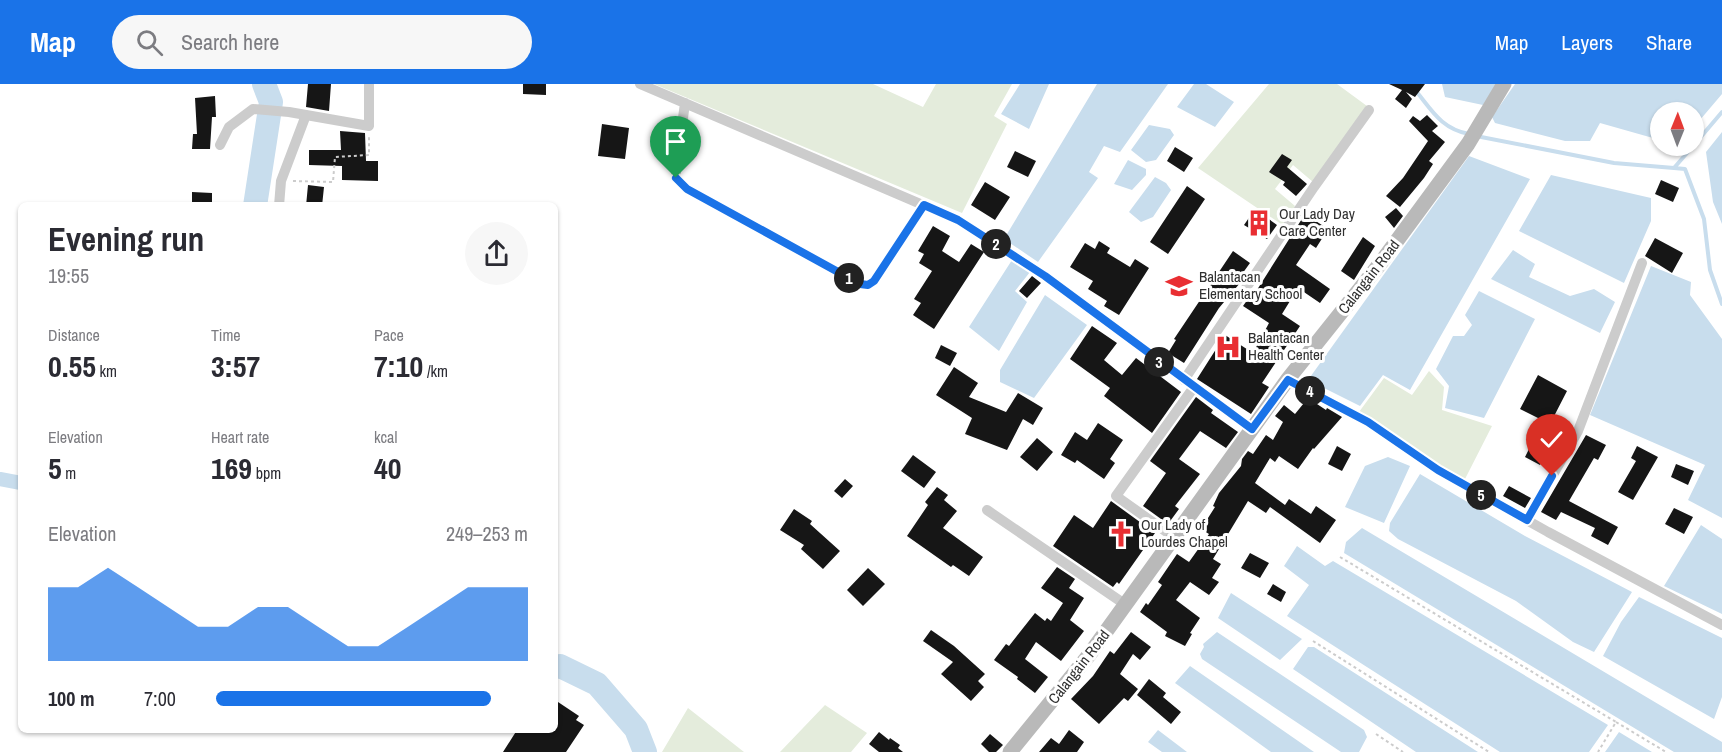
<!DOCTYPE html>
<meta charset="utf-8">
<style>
body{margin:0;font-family:"Archivo Narrow",sans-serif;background:#f7f7f7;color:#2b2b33;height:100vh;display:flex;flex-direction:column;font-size:22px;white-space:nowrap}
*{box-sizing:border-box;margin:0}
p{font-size:20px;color:#7c7c81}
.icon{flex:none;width:33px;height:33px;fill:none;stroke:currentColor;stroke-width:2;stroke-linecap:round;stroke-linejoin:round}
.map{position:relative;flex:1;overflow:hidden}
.panel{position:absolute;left:18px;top:118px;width:540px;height:531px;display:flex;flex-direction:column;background:#fff;border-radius:9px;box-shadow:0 2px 4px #0004}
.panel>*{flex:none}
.needle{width:39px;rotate:1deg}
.fabs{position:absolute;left:1650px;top:18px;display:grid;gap:12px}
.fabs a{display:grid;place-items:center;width:54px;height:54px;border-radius:50%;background:#fff;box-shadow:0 2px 4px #0004;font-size:30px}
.pin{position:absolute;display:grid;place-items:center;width:51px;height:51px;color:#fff;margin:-62px -26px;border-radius:50% 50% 50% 0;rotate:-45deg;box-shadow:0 0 6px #0007}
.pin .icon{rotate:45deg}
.km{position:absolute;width:30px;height:30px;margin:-15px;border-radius:50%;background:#222;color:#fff;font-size:16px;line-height:30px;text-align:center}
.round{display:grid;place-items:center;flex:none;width:63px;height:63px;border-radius:32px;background:#f7f7f7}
.head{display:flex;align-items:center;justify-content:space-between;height:102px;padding:0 30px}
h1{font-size:33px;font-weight:700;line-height:45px}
.figures{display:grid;grid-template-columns:repeat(3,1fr);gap:9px;height:102px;padding:6px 30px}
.figures div{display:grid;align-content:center}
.figures b{font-size:30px;font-weight:700}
.figures small{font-size:16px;font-weight:400}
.figures p{font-size:16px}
.chart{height:168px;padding:12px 30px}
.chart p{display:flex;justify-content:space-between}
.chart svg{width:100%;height:108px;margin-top:6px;fill:#1a73e8;opacity:.7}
ul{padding:0 30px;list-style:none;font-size:20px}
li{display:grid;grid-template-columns:96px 72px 1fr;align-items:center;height:45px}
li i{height:15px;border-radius:8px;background:#1a73e8}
header{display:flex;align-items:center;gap:36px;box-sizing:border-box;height:84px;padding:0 30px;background:#1a73e8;color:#fff}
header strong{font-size:28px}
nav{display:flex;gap:33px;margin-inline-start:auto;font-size:21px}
.search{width:420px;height:54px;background:#f7f7f7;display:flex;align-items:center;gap:15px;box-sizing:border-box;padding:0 21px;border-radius:33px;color:#7c7c81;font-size:22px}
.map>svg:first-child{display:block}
</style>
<header>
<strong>Map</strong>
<div class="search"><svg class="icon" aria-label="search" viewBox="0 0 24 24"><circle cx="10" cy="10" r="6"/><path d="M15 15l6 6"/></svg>Search here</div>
<nav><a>Map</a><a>Layers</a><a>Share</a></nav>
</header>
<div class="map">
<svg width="1722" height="668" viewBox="0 0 1722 668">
<rect width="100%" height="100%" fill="#fff"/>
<!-- green -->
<path fill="#e4ecdc" d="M654,0H873L923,23L936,0H1012L994,32L1007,40L962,129Z
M1269,0H1337L1367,22L1313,98L1293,81L1275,105L1295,122L1284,142L1198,84Z
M1429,287L1444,303L1442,326L1492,342L1465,395L1440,382L1359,328L1384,294L1412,311Z
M825,621L867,649L851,668H780Z
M688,624L744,668H662Z"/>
<!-- water -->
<path fill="#c8dded" d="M1020,0H1049L1029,45L1001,30Z
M1097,0H1168L1120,68L1104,62L1089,88L1098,94L1038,178L1004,155Z
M1194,0H1206L1234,18L1215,43L1177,23Z
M1442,0H1497L1483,21L1445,13Z
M1515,0H1722V10L1694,43V28H1660V56L1600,39L1590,57H1565L1495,39L1492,33Z
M1149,41L1170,45L1174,51L1156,76L1146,78L1131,66Z
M1722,48V140L1713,118L1706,68Z
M1469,72L1530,95L1410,306L1383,291L1360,322L1308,296Z
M1128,76L1146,85V91L1132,106L1114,100Z
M1551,91L1651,114V137L1624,199L1519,147Z
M1155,93L1166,99L1171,106L1153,133L1141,138L1129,128Z
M1513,166L1535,180L1529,193L1570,212L1594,205L1615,218L1600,249L1491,195Z
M1012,176L1030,188L1015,207L1027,218L999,267L969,243Z
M1651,182L1691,198L1690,211L1722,255V434L1688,416L1705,381L1590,331Z
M1479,207L1535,235L1484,334L1445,324L1449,302L1436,285L1453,252H1464L1472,241L1465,231Z
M1045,211L1087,241L1034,314L1000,298V286Z
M1388,373L1410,382L1384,439L1345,423L1365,382Z
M1420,390L1525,452L1632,508L1594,568L1573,558L1516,517L1398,455L1389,447L1390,439Z
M1701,441L1722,455V530L1664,502Z
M1362,444L1722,658V668H1674L1344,469L1346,458Z
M1297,462L1325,482L1333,477L1608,641L1589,668H1500L1287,532L1309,501L1284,482Z
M1231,509L1302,555L1280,576L1218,534Z
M1639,513L1722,554V613L1714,635L1603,572L1621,538Z
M1217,548L1364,646L1367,653L1359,668H1341L1202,575L1200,570L1204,563L1203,560Z
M1308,563H1314L1478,668H1416L1293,585Z
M1190,582L1314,668H1271L1175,599Z
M1158,646L1187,668H1162L1148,658Z
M1619,648L1652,668H1605Z"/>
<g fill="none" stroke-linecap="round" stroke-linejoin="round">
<!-- stream -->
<path stroke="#c8dded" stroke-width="4" d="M1410,0C1430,22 1438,44 1469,50
M1476,52L1614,79L1674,84
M1694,61L1722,28
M1693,62L1674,84L1685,85L1704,135L1710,186L1722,220"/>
<!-- canal -->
<path stroke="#c8dded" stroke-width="14" d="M0,395L21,399"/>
<!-- river -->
<path stroke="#c8dded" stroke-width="24" d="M255,122L271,18L264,0
M555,583L560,582L597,600L636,645L645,668"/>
</g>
<!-- building -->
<path fill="#161616" d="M308,0H331L329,27L306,23Z
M523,0H546V11L523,10Z
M1389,0H1425L1415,13L1406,8L1412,15L1406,24L1395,15L1402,6Z
M215,12L216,33H212L210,65H192L193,50H197L195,14Z
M1427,31L1438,42L1432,47L1445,58L1429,77L1433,80L1424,94L1400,123L1386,112L1403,94L1428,57L1409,37L1413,32L1420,37Z
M602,40L629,44L625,75L598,72Z
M340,47L365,49L366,77H378V97L342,96V82L309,81V66H341Z
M1175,63L1193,74L1184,88L1167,77Z
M1015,67L1036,77L1028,93L1007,83Z
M1282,70L1292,76L1287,83L1307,100L1296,112L1283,101L1285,98L1269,88Z
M1661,96L1679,104L1673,118L1655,110Z
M985,98L1010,113L995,136L971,121Z
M308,101L324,103L322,122H306Z
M1187,102L1205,115L1168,170L1150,158Z
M192,108L212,109V122H192Z
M1396,124L1403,132L1394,144L1385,133Z
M1255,125L1277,141L1267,155L1244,141Z
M1305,130L1328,145L1316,164L1310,160L1296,181L1330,205L1320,219L1298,204L1282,230L1300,242L1262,299L1269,303L1251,330L1197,295L1225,251L1253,269L1269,239L1243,222L1253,208L1255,209Z
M933,142L950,152L942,167L959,178L971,160L984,168L934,245L913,231L921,219L914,215L932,187L919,179L924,170L918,167Z
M1363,153L1375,162L1354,196L1341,187Z
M1655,154L1683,169L1672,189L1645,172Z
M1099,157L1110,164L1107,169L1130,183L1135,175L1149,184L1119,231L1104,222L1107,217L1088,205L1093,197L1070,183L1085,159L1095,165Z
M1233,167L1250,179L1237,197L1240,199L1219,224L1184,279L1168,269L1176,256L1174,255Z
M1032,192L1041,199L1027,214L1019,207Z
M1092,242L1117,259L1104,276L1122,291L1136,274L1181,308L1152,349L1104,312L1110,304L1070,275Z
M941,261L957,269L950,282L935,274Z
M954,283L978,299L969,313L1006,328L1018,309L1043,324L1033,341L1023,335L1007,366L965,350L972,334L936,311Z
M1538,291L1567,307L1550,340L1520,325Z
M1196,313L1213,326L1211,329L1238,348L1226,364L1200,347L1179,375L1200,390L1175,422L1179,425L1168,440L1143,422L1166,389L1150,377Z
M1308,314L1326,326L1327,324L1342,333L1314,365L1313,364L1298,385L1279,372L1275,378L1270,374L1255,399L1285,421L1289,415L1311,430L1316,422L1336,436L1320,459L1270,423L1266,429L1248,417L1213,475L1221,480L1212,494L1219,498L1209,511L1190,498L1176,516L1200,534L1190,549L1192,550L1185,562L1165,552L1167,548L1140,528L1146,519L1148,521L1162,501L1158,498L1177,470L1189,478L1209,450L1201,445L1215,423L1213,422L1219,409L1241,382L1242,375L1248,367L1253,370L1266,351L1273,356L1283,338L1275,332L1284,321L1295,330Z
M1098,339L1123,356L1110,375L1115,379L1104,395L1077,376L1075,379L1061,371L1075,348L1087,356Z
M1586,351L1606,361L1598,376L1594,374L1569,417L1618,443L1608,461L1591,452L1595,444L1561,428L1556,436L1541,428Z
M1037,354L1053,368L1037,387L1020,373Z
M1531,361L1547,369L1540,381L1525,373Z
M1337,362L1351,370L1342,387L1328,380Z
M1637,362L1658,373L1633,416L1618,408L1636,377L1631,374Z
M913,371L936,388L924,404L901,387Z
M1676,380L1694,387L1688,401L1671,393Z
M845,395L853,402L842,414L834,407Z
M1509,402L1531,414L1525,424L1503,412Z
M937,403L948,411L944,416L957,427L943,444L983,473L969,492L953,481L951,483L907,452L928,421L925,418Z
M1111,417L1155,449L1119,500L1117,498L1113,503L1053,462L1074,431L1093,444Z
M1674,424L1693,433L1684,450L1665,440Z
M794,425L812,437L810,440L840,467L823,485L801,465L804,461L780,446Z
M1250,469L1269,479L1260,494L1241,484Z
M1057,483L1075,495L1069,504L1084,514L1070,536L1084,547L1061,577L1036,558L1025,575L1048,593L1035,609L1017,595L1018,593L994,576L1006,560L1009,562L1035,529L1045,537L1047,534L1051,537L1063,519L1041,504Z
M868,484L885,500L863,522L847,506Z
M1273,500L1286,508L1281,518L1267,510Z
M931,546L954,562L985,590L978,597L984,603L971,617L941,590L953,578L923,557Z
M1131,548L1151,563L1140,576L1133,570L1120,590L1138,605L1128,617L1124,614L1099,640L1071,615L1093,592L1110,567L1114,570Z
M1149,595L1166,609L1163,613L1181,628L1171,640L1137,611Z
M555,616L579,632L576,636L584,641L566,668H503L517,646H555Z
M1069,646L1084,658L1077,668H1039L1051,654L1059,660Z
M879,648L889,656L890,654L900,661L898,664L903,668H879L869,660Z
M990,650L1003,661L996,668H989L981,660Z"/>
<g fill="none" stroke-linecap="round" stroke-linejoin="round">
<!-- path -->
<path stroke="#ccc" stroke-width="2" stroke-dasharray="3 3" stroke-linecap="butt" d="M293,97L333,98L335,73L369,71V53
M1340,473L1616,638L1598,668
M1313,557L1489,668
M1616,638L1666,668
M1376,650L1403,668"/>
<!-- street -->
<path stroke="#ccc" stroke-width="10" d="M640,0L958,136L1045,192L1252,345
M685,19L676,86V94L687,105L860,200L868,201L874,197L924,121
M220,61L229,43L253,25L289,28L369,42V0
M279,122L281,97L306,31
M1288,295L1368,338L1438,386L1548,448L1722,541
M1184,296L1314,103L1369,26
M987,426L1126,521
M1527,436L1578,347L1642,179
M1175,454L1116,412L1194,303"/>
<!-- secondary -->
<path stroke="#b9b9b9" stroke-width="15" d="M1010,668L1089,571L1288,295L1379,181L1468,60L1504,0"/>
</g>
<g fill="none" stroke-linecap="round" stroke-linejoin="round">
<!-- route casing -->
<g stroke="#fff" stroke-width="12">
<path id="route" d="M676,94L687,105L860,200L868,201L874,197L924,121L958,136L1045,192L1252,345L1288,296L1368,338L1438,386L1527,436L1552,392"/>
</g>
<!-- route -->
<use href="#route" stroke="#1a73e8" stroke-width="8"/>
</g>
<!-- icons -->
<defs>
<g id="building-bare" transform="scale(2.07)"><path d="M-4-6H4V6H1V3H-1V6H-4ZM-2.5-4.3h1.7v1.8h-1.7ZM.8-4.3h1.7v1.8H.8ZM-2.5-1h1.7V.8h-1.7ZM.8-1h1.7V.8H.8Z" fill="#e92e32" stroke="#fff" stroke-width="2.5" paint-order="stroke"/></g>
<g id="school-bare" transform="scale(2.07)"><path d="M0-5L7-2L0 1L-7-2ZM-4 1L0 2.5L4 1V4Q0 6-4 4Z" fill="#e92e32" stroke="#fff" stroke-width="2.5" paint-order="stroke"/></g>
<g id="hospital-bare" transform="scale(2.07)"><path d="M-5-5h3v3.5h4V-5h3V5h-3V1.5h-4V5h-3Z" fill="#e92e32" stroke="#fff" stroke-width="2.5" paint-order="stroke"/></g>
<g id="church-bare" transform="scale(2.07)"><path d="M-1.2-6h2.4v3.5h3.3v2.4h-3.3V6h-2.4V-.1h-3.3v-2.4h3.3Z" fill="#e92e32" stroke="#fff" stroke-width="2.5" paint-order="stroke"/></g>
</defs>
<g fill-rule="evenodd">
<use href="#building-bare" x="1259" y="139"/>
<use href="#school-bare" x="1179" y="202"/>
<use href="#hospital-bare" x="1228" y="263"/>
<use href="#church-bare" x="1121" y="450"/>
</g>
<g text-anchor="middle" stroke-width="6" stroke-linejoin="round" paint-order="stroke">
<!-- poi labels -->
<g font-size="15" fill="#2f2f2f" stroke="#fff" text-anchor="start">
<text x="1279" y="135">Our Lady Day<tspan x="1279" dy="17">Care Center</tspan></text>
<text x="1199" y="198">Balantacan<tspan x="1199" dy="17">Elementary School</tspan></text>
<text x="1248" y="259">Balantacan<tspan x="1248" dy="17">Health Center</tspan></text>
<text x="1141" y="446">Our Lady of<tspan x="1141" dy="17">Lourdes Chapel</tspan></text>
</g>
<!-- street labels -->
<g font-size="15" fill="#2f2f2f" stroke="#fff">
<text transform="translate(1369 193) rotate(-52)" y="5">Calangain Road</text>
<text transform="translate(1079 583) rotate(-52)" y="5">Calangain Road</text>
</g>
</g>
</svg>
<div class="fabs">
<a><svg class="needle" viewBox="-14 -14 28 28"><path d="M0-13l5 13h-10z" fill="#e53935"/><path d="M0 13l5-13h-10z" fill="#7c7c81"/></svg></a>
</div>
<div class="pin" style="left:676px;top:94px;background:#1e9e55"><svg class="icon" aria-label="arrive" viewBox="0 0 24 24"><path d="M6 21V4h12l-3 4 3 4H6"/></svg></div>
<div class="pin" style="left:1552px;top:392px;background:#d93025"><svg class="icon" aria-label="check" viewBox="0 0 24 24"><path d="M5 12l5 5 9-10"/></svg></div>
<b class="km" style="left:849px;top:194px">1</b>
<b class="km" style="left:996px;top:160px">2</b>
<b class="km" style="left:1159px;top:278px">3</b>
<b class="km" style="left:1310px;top:307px">4</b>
<b class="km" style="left:1481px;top:411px">5</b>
<section class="panel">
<div class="head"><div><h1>Evening run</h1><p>19:55</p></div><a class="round"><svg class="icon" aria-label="share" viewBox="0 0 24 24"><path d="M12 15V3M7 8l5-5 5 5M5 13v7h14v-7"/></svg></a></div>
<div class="figures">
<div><p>Distance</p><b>0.55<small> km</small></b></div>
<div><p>Time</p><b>3:57</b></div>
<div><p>Pace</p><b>7:10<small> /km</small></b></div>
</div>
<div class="figures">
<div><p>Elevation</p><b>5<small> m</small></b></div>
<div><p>Heart rate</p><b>169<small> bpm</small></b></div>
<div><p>kcal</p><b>40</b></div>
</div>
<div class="chart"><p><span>Elevation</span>249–253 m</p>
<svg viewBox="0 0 160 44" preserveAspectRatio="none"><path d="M0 44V14L10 14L20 6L30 14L40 22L50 30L60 30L70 22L80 22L90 30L100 38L110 38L120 30L130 22L140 14L150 14L160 14V44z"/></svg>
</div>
<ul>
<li><b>100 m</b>7:00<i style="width:88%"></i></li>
</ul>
</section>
</div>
